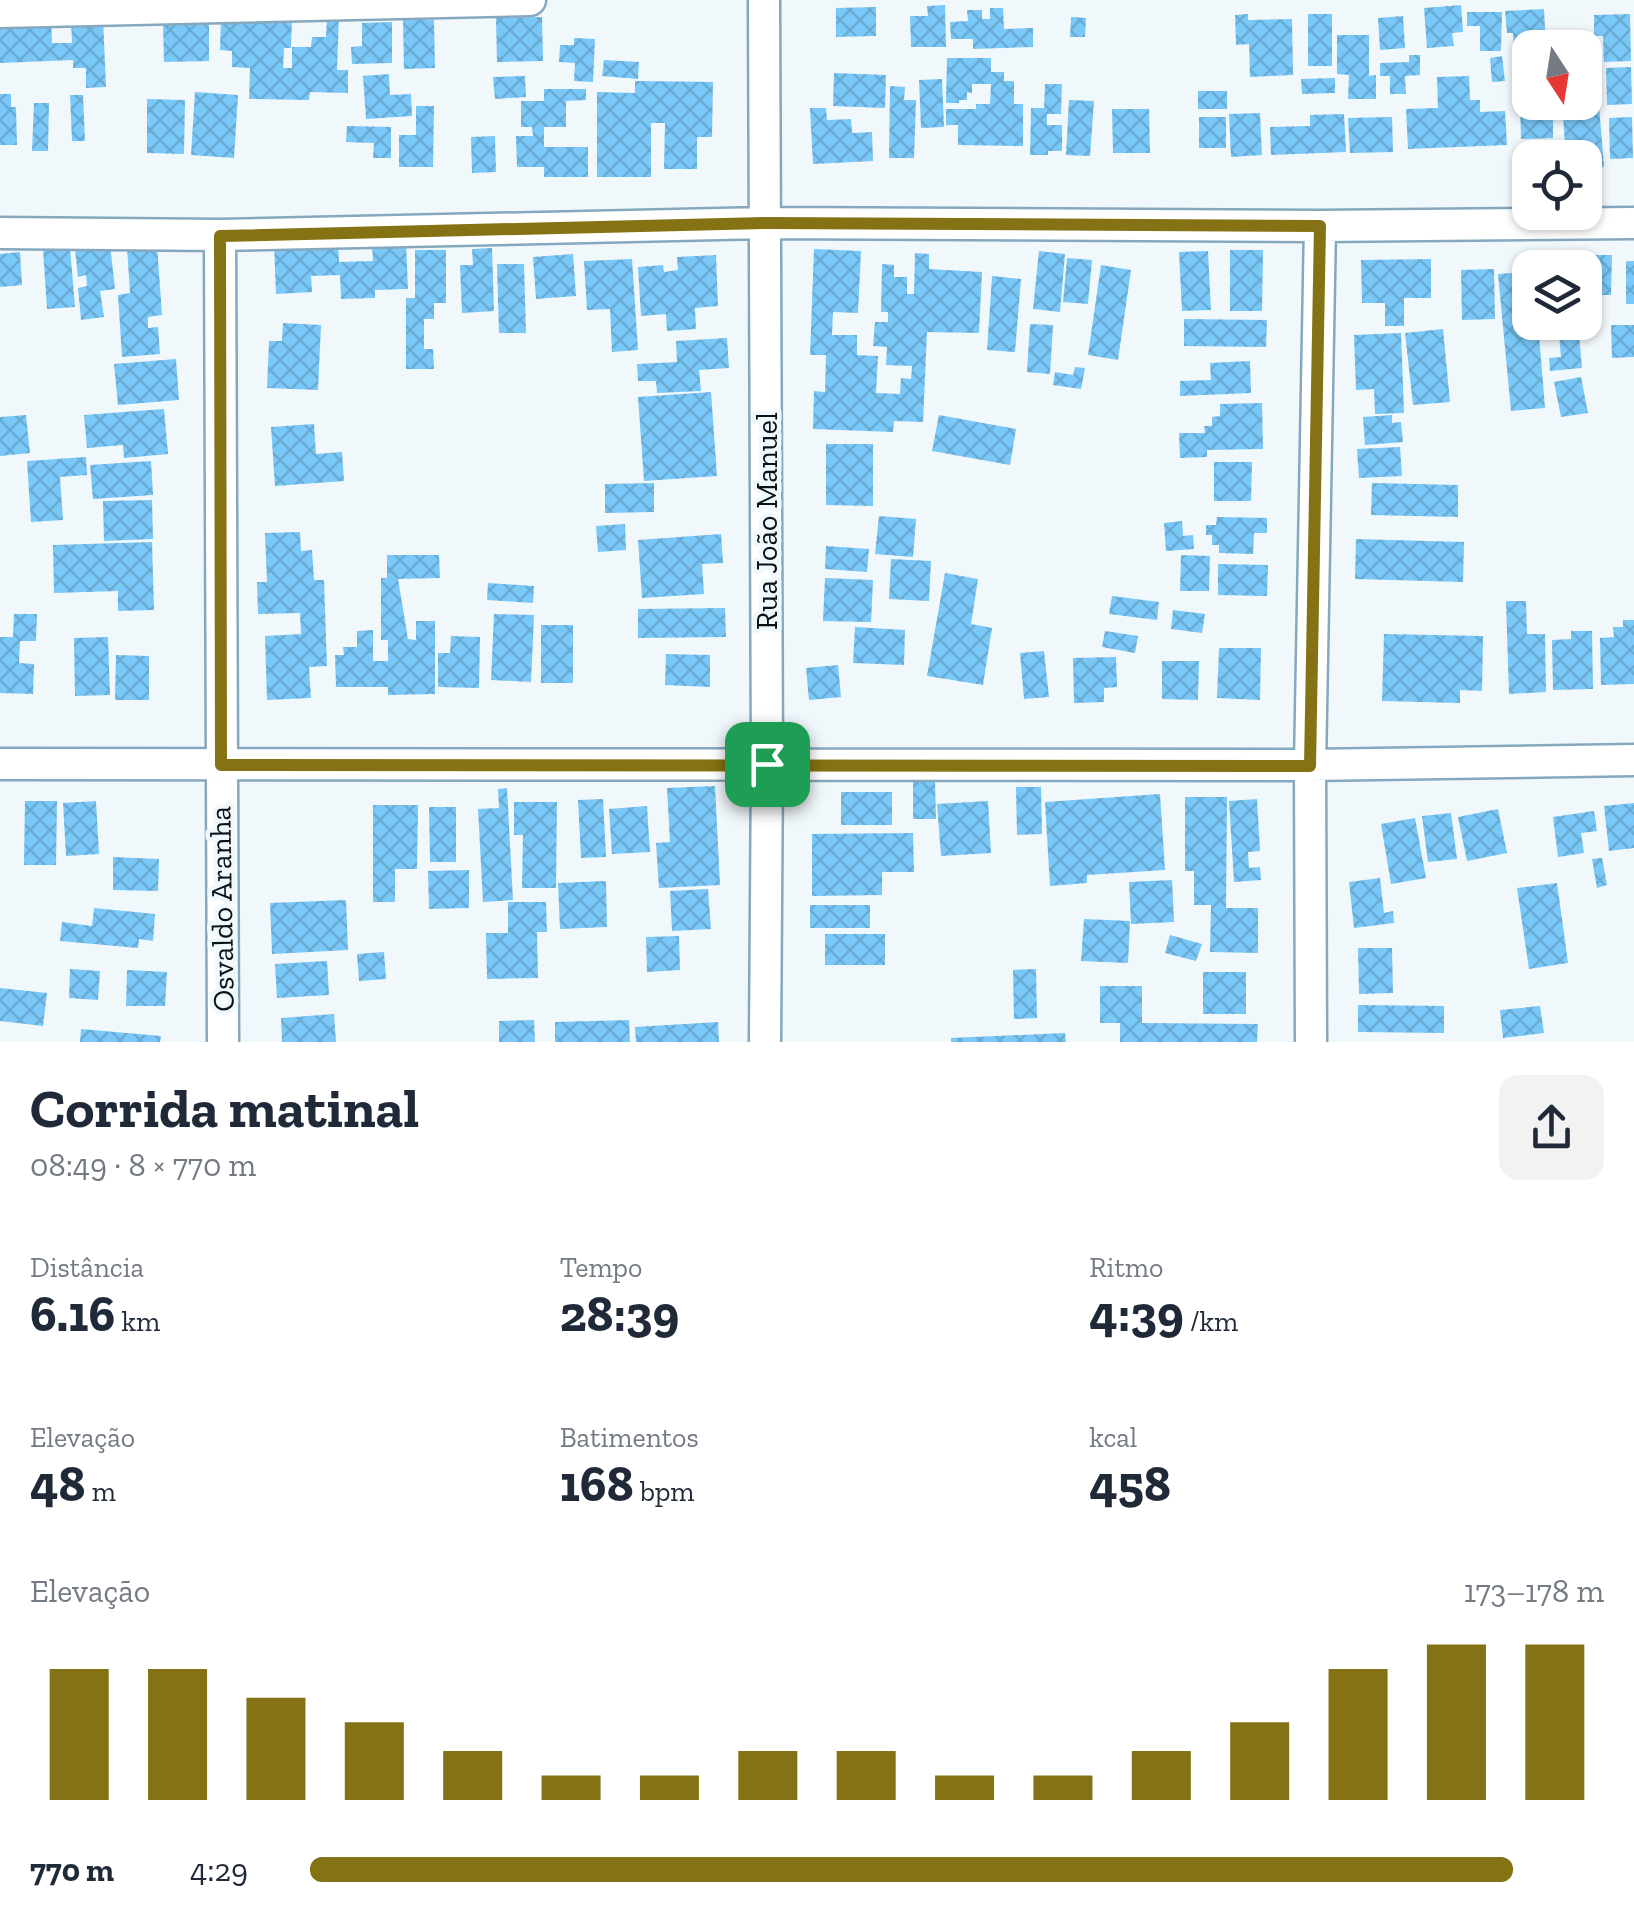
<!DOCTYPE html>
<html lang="pt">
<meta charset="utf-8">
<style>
body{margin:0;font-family:"Zilla Slab",serif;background:#f2f2f3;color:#1f2937;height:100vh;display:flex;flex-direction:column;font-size:38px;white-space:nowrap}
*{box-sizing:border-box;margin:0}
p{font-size:32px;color:#747a83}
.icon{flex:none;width:55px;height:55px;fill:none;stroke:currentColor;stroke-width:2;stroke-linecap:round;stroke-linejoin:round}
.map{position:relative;height:1042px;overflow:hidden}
.drawer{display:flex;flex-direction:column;background:#fff;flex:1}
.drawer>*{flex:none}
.needle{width:65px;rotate:168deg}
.tools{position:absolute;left:1512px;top:30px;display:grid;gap:20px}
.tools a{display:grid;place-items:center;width:90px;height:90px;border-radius:20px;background:#fff;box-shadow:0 2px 8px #0004;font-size:50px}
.pin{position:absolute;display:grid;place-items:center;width:85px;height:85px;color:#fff;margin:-42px;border-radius:20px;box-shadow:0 5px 15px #0006}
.round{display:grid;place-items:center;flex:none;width:105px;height:105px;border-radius:20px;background:#f2f2f3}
.overview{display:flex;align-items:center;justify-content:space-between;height:170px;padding:0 30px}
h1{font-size:55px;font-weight:700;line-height:75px}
.stats{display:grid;grid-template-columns:repeat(3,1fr);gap:15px;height:170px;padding:10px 30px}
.stats div{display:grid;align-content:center}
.stats b{font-size:50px;font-weight:700}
.stats small{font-size:28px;font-weight:400}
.stats p{font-size:28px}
.chart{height:280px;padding:20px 30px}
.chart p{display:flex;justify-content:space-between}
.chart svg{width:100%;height:180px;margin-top:10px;stroke:#857214;stroke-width:6}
ul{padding:0 30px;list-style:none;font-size:32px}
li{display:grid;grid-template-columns:160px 120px 1fr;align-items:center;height:75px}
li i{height:25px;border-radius:12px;background:#857214}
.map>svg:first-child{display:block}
</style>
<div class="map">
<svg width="1634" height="1042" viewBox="0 0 1634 1042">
<defs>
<pattern id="building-cross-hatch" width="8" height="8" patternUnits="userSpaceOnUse" patternTransform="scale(2.5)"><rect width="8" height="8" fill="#7ac8f8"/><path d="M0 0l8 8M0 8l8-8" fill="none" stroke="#68abd4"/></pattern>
</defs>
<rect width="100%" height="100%" fill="#f1f8fc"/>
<!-- building -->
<path fill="url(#building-cross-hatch)" d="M945,5L946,47H911L910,16H928L927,6Z
M1461,5L1463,32L1452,33L1454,46L1427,48L1424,8Z
M876,7V36L836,37V8Z
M990,8H1003L1004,29L1033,28V47L973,49V39H951L950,22L968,21L967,10H982V19H990Z
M1544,9L1546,48L1514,50L1513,33H1507L1505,11Z
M1467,12H1502L1501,51H1480V26H1467Z
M1248,14V20L1292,19L1293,75L1250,77L1249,44L1236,45L1235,15Z
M1308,14H1332V66H1308Z
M1630,14L1631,61L1604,62L1603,36H1594V15Z
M221,16L292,18L291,48H284L283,68H292V47H311L312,37H326L327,16H339L337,70H348V93L310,92L309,100L249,99L250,68L232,67V51L220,50Z
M1403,16L1405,48L1380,50L1378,18Z
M103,17L106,87L86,88V68H73V60L0,63V20L51,18L52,43H72L71,18Z
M542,17L543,61L497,62L496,18Z
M1071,17L1086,18L1085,37H1070Z
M403,20H434L435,68L404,69Z
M209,21V61L164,62L163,22Z
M392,22V63L352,64L351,47L362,46V23Z
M1337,35H1369V76L1376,75V99H1348L1349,75L1337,74Z
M574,38L595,39L593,82L574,81L575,63L559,62L560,45H574Z
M1409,55H1420V75L1405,76L1406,94H1390V76H1380V63L1409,62Z
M1502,56L1505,81L1492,82L1490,58Z
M947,58H991V72H1004V81H1014V104H1023V146L958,145V125H946V109H976V104H990L991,84H972V93L967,92V100H959V103H946Z
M604,60L639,62L638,79L602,76Z
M1530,61V97L1515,98L1513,62Z
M1631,67L1632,104L1607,105L1606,68Z
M834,73L886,75L885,108L833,106Z
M389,74L390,95L411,94L412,116L366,119L363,76Z
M525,76L526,97L495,99L493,77Z
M1469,76L1470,100H1480V112L1505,111L1507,145L1408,149L1406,109L1438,108L1437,77Z
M1335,78V93L1302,94L1301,79Z
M942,79L944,127L921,128L919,80Z
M1597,80L1604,167L1585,168V158H1566L1562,102H1585V81Z
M635,81L713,82L712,137H697V169H664L665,123H651V177H597V92L635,93Z
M1045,84H1062L1061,114H1047V125H1062V151H1048V155H1030L1031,108H1044Z
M890,86L905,87L904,100H916L914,158H889Z
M544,89H586V100L566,101V127H544V147H588V177H544V167H517L516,136H533L532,127H521V101H544Z
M1198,91H1227V109H1198Z
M195,92L238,95L234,158L191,155Z
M0,94H11V107H16L17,145H0Z
M70,95H83L85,141H72Z
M147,99L185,100L184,154L147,153Z
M1069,100L1094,101L1090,156L1066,155Z
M34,103H49L48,151H32Z
M1520,105H1553V138L1521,139Z
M416,106H434L433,167H399V135H416Z
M810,108H826L827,120L851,119L852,133L872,132L873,161L813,164Z
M1112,109H1149L1150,153H1113Z
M1260,113L1262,155L1231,157L1229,114Z
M1344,114L1346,152L1271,155L1270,127L1310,126V115Z
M1199,117H1226V148H1199Z
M1392,117L1393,152L1350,153L1348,118Z
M1632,117L1633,158L1610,159L1609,118Z
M347,126L391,127V158H373L374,143L346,142Z
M495,136L496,172L472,173L471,137Z
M338,241L339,262L373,261L372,245L406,243L408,289L375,290V298L341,299L340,275L311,276L312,292L276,294L274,244Z
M110,244L115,289L100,291L104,317L81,320L78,288L87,286L86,275L78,277L75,249Z
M157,245L162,315L148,317V328L158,327L160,354L122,357L118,295L130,293L127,247Z
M70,248L75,307L47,309L43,250Z
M492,248L494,311L462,313L460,265H473L472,249Z
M814,249L861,251L858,313L833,312L832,335H857V355L878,356L876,393L900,394L901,378L911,379L912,366L886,365L887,347L873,346L875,322H888V312H881L882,264L894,265V277H907V294H914L915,253L929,254V269L982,272L979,333L927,332L923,422L894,421L893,432L813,429L814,391L825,392L826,355H810Z
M415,250H446V303H434V319H424V349H433L434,369H406V298H415Z
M1230,250H1263L1262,311H1230Z
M1039,251L1065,254L1060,312L1033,309Z
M1208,251L1211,310L1182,311L1179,252Z
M20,252L22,285L0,287V254Z
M573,254L576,296L536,299L533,257Z
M716,255L718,306L695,308L696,329L667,331L666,314L641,316L638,267L663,265L664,272L678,270L677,257Z
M1585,255H1612L1611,295H1585Z
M1067,258L1092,260L1088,304L1063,302Z
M632,259L638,350L612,352L610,309L587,310L584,261Z
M1431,259V298H1404V326H1385V303H1362L1361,260Z
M1626,261H1634V304H1626Z
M497,264H524L526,333H499Z
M1101,265L1131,270L1118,360L1088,355Z
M1494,269L1495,319L1462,320L1461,270Z
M1525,272L1529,323L1538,322L1545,408L1511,411L1498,274Z
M992,276L1021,279L1015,352L987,350Z
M1184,319L1267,320L1266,347L1184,346Z
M1558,322H1578L1582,368L1550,371L1549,358L1561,357Z
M283,323L321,325L318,390L267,388L269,341H282Z
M1030,324L1053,325L1050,374L1027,372Z
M1611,325H1634V357L1612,358Z
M1443,329L1450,402L1413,405L1405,333Z
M1401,333L1404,413L1375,414L1374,389L1356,390L1354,335Z
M727,338L729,368L699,370L701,391L657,393L656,381H638L637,364L677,362L676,341Z
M176,359L179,400L118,405L114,364Z
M1250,361L1251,393L1180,396V381L1211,380L1210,363Z
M1075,367L1085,368L1081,389L1053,385L1055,372L1073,375Z
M1581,377L1588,413L1561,417L1554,382Z
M711,392L717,476L644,481L638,397Z
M1262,403L1263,449L1207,450V457L1180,458L1179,433H1205L1204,426H1212V417L1220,416V404Z
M164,409L168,454L124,458L123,445L87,448L84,415Z
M26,415L30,453L0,456V417Z
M939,415L1016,429L1010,465L932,451Z
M1392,415V423L1401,422L1403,442L1365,445L1363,417Z
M314,424L316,454L342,452L344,481L275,486L271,427Z
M826,444H873V506L826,505Z
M1400,447L1402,476L1359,478L1357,449Z
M86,457L87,475L60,477L63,520L31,522L27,461Z
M151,461L153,495L93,499L90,465Z
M1214,462H1252L1251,501H1214Z
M654,483V512L605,513V484Z
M1372,483L1458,485V517L1371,515Z
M152,500L153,539L104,541L103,501Z
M879,516L916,519L913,557L875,554Z
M1217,517L1267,518V533H1254L1253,554L1219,553V545H1212V535H1206V525H1216Z
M1182,521L1183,536L1193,535L1194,549L1166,551L1164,523Z
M625,524L626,550L598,552L596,526Z
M300,532L301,551L312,550L314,580H324L327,666L309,667L311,698L267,700L265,636L301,634L300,613L258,614L257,582H267L265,533Z
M721,534L723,563L702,564L704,594L642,598L638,540Z
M1356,539L1464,542L1463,582L1355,579Z
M152,542L154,610L118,611V591L54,593L53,545Z
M826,546L869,549L867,572L825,569Z
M387,555H439L440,578L398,579L408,639L416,640V621H435V694L388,695V687H336L335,655H344L343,647H357V631L373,630V661H388V640H381V578H387Z
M1181,555L1210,556L1209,591H1180Z
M891,559L931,561L929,601L889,599Z
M1218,564L1268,565L1267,596L1218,595Z
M945,573L978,579L971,624L992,628L983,685L927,676Z
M825,578L873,580L871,622L823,621Z
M488,583L534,586L533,603L487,600Z
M1112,596L1159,602L1157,620L1109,614Z
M1506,601H1526L1527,634H1545L1546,692L1509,694Z
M725,608L726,637L638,638V609Z
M1173,610L1205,614L1202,633L1171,629Z
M14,614H37L36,641H20L19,663L34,664L33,694L0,693V637H13Z
M494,614L534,615L531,682L491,680Z
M1623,620H1634V684L1601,685L1600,638L1614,637L1613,627H1623Z
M541,625H573V683H541Z
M855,627L905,630L904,665L853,663Z
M1105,631L1138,636L1135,653L1102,647Z
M1571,631H1592L1593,689L1553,690L1552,640L1571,639Z
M1384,634L1483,636L1482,691L1460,690V703L1382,701Z
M451,636L480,637L479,688L438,687V653H450Z
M108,637L110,695L75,696L74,638Z
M1219,648H1261L1260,700L1217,698Z
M1044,651L1049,697L1024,699L1020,653Z
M666,654L710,655V687L665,685Z
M116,655L149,656V700H115Z
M1116,657L1117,687L1104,688V702L1074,703L1073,658Z
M1162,661H1199L1198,700L1162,699Z
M838,665L841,697L809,700L806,668Z
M913,781H935L936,819H913Z
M715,786L720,885L659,888L656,843L670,842L667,788Z
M1016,787H1041L1042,834L1017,835Z
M507,788L513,900L483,902L478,809L499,808L498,789Z
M841,792H892V825H841Z
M1160,794L1165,870L1087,875V883L1050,886L1045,802Z
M1185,797H1227L1226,908H1258V953L1210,952L1211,905H1194V871H1185Z
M603,799L606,857L581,858L578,800Z
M1257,799L1260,851L1248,852L1249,868L1260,867L1261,880L1234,882L1229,801Z
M25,801H57L56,865H24Z
M96,801L99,854L66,856L63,803Z
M988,801L991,853L941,856L937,804Z
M514,802H557L556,888H522L523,835H514Z
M1634,803V848L1609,851L1604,806Z
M373,805H418L417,869H395V902H373Z
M647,806L650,852L612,854L609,809Z
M429,807H456V862H430Z
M1498,809L1507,853L1467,861L1458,817Z
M1594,811L1597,831L1581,833L1584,853L1558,857L1553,817Z
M1451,813L1457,859L1428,862L1422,816Z
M1415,818L1426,878L1391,884L1381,824Z
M913,833L914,872H882V895L812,896V834Z
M113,857L159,859L158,891L113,890Z
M1602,858L1607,885L1597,888L1592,859Z
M469,870V908L429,909L428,871Z
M1380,878L1384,913L1393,911L1394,923L1354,928L1349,882Z
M1172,880L1174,922L1131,924L1129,882Z
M606,881L607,927L560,929L558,883Z
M1557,883L1568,963L1529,969L1517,888Z
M708,889L711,929L672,931L670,891Z
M346,900L348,950L272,954L270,903Z
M508,902H546L547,932H537L538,978L487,979L486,933H508Z
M810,905H870V928H810Z
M94,908L155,914L153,941L139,939L138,948L60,941L62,922L92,926Z
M1084,919L1130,921L1128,963L1081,961Z
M825,934H885V965H825Z
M1170,935L1202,944L1196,961L1165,953Z
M679,936L680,970L647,972L646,937Z
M1358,948H1392L1393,993L1359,994Z
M384,952L386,979L359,981L357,954Z
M327,961L329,995L277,998L275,964Z
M70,969L100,971L98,1000L69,998Z
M1036,969L1037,1018L1014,1019L1013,970Z
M127,970L167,972L165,1006H126Z
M1203,972H1246V1014H1203Z
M1100,986H1142V1023L1258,1024L1257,1042H1120V1023H1100Z
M0,988L47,993L43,1026L0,1021Z
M1358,1005L1444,1006V1033L1358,1032Z
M1540,1006L1544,1033L1503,1038L1500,1010Z
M334,1014L336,1042H282L281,1018Z
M534,1020L535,1042H499V1021Z
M629,1020L630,1042H555V1022Z
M718,1022L719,1042H636L635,1027Z
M81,1029L161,1036L160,1042H80Z
M1065,1033L1066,1042H951V1038Z"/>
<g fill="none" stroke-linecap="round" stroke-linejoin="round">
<!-- minor casing -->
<g stroke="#86a8be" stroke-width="35">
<path id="minor" d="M764,0L767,764L765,1042
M0,12L530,0
M0,233L220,235L766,223L1320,226L1634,223
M220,235L223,1042
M0,764L1310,765L1634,760
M1311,1042L1310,765L1320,226"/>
</g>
<!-- minor -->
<use href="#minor" stroke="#fff" stroke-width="30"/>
</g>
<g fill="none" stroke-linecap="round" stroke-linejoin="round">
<!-- route casing -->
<g stroke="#fff" stroke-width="20">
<path id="route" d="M766,223L1320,226L1310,766L221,765L220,236Z"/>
</g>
<!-- route -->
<use href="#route" stroke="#857214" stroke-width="12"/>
</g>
<g text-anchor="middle" stroke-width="9" stroke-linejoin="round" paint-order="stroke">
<!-- street labels -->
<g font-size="30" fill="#07131b" stroke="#f1f8fc">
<text transform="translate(767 521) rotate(-90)" y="10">Rua João Manuel</text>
<text transform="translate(222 909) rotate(-91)" y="10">Osvaldo Aranha</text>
</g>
</g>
</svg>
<div class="tools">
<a><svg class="needle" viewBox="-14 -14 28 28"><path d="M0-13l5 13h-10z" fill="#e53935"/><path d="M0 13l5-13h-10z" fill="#747a83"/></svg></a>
<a><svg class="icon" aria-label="locate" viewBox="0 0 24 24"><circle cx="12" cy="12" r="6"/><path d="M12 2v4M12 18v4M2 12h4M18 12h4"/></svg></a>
<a><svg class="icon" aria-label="layers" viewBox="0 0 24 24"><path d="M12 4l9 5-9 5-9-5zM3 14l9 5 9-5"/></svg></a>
</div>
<div class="pin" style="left:767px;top:764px;background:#1e9e55"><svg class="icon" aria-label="arrive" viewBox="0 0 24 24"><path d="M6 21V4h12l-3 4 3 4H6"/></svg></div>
</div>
<section class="drawer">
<div class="overview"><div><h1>Corrida matinal</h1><p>08:49 · 8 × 770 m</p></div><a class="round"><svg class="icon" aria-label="share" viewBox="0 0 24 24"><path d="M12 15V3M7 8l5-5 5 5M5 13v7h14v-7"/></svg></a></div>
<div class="stats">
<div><p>Distância</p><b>6.16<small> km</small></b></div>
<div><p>Tempo</p><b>28:39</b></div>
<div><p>Ritmo</p><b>4:39<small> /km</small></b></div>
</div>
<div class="stats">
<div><p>Elevação</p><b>48<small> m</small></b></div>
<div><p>Batimentos</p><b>168<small> bpm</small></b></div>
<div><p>kcal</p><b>458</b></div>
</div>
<div class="chart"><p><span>Elevação</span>173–178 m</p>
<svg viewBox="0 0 160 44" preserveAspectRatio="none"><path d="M5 44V12M15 44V12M25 44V19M35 44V25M45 44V32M55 44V38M65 44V38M75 44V32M85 44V32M95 44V38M105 44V38M115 44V32M125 44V25M135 44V12M145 44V6M155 44V6"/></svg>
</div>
<ul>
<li><b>770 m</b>4:29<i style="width:93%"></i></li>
</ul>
</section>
